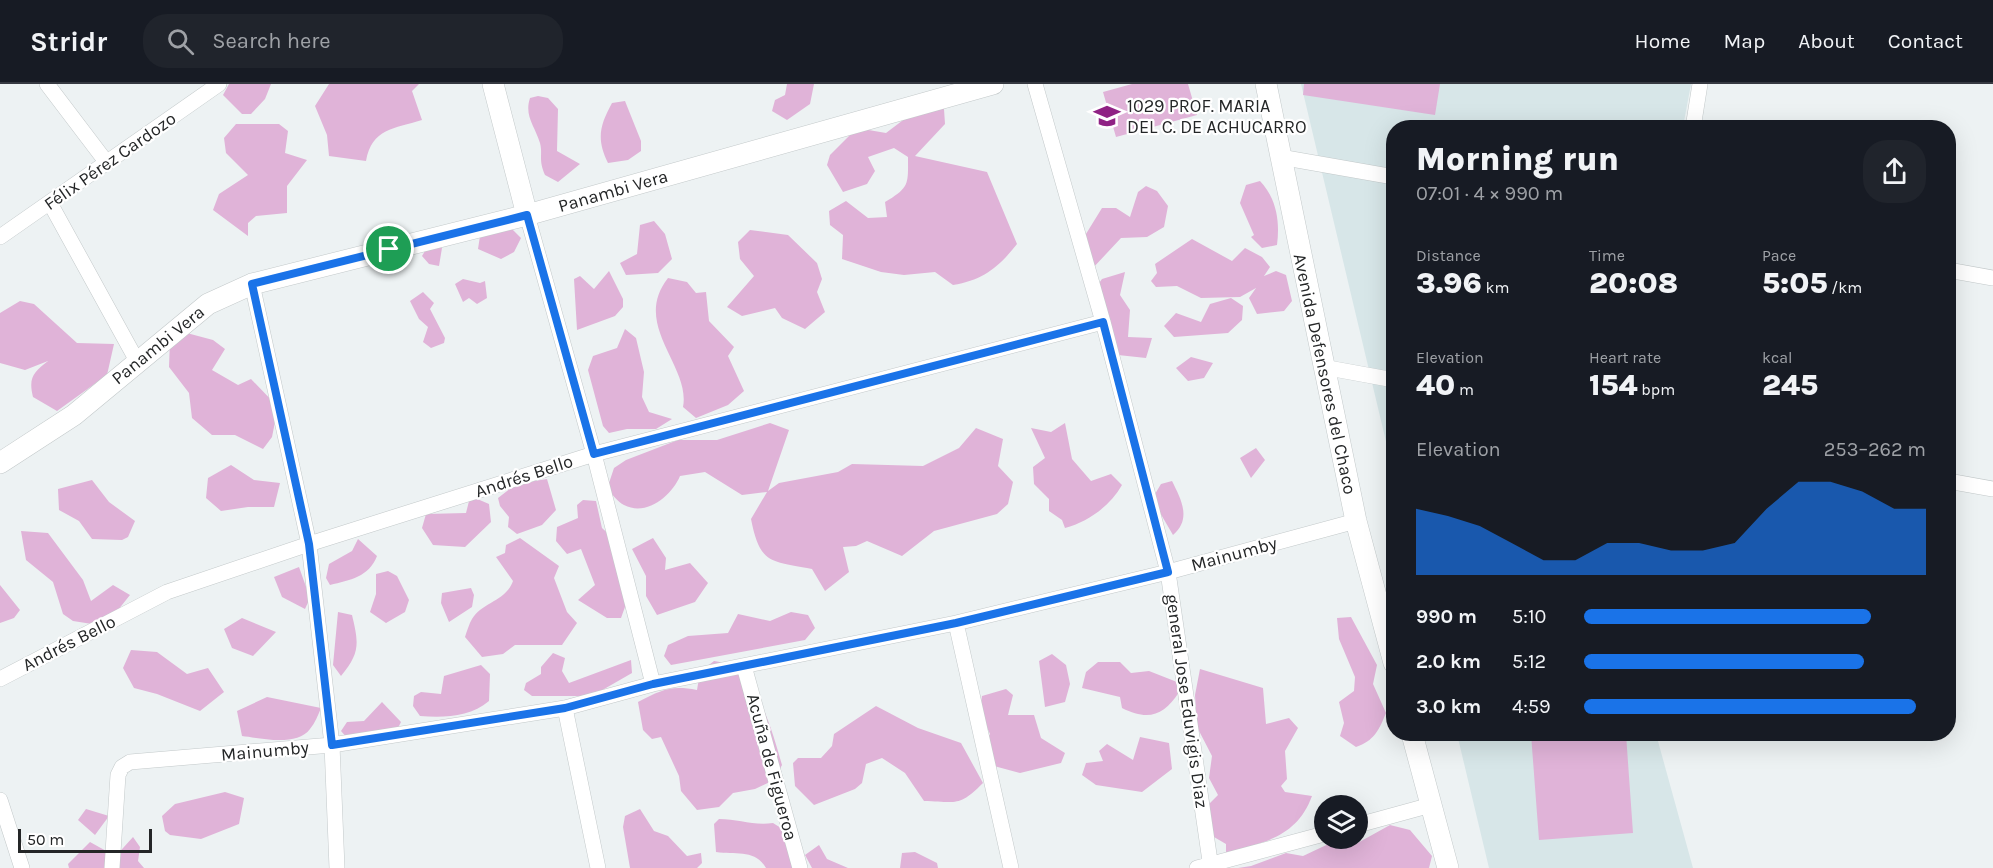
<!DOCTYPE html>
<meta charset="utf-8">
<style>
body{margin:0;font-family:Karla,sans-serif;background:#20242c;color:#f1f3f6;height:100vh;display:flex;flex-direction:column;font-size:22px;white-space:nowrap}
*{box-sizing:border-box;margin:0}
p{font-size:20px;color:#9ea1a6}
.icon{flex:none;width:33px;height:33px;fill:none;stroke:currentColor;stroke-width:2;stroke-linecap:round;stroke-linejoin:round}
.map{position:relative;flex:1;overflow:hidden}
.sheet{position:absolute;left:1386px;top:36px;width:570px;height:621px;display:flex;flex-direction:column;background:#171b24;border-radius:24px;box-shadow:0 6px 24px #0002}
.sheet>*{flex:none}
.fabs{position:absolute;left:1314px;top:711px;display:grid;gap:12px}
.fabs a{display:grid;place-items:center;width:54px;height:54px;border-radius:50%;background:#171b24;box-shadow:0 6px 24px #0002;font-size:30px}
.scale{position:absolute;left:18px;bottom:15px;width:134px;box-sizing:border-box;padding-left:6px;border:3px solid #242627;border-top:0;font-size:16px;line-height:21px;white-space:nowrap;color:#242627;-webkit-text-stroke:4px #fff;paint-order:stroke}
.pin{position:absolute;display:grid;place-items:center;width:51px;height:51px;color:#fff;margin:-26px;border:3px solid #fff;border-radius:50%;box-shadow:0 2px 6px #0007}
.round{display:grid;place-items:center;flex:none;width:63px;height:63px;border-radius:24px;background:#20242c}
.headline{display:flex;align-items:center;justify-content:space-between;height:102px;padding:0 30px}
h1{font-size:33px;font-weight:800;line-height:45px}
.metrics{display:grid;grid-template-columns:repeat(3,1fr);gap:9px;height:102px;padding:6px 30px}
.metrics div{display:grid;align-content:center}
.metrics b{font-size:30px;font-weight:800}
.metrics small{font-size:16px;font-weight:400}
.metrics p{font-size:16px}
.chart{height:168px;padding:12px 30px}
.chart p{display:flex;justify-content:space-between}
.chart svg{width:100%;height:108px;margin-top:6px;fill:#1a73e8;opacity:.7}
ul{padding:0 30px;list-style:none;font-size:20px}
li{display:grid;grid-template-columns:96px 72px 1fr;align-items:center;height:45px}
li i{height:15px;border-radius:8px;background:#1a73e8}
header{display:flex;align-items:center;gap:36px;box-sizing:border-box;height:84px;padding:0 30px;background:#171b24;border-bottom:2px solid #363941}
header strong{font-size:28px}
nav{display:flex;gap:33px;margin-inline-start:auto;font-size:21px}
.search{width:420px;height:54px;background:#20242c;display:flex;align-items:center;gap:15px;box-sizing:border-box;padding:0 21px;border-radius:24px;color:#9ea1a6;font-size:22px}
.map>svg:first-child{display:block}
</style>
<header>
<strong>Stridr</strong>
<div class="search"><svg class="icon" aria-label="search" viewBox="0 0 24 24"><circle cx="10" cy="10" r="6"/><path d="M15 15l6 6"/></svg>Search here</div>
<nav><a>Home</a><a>Map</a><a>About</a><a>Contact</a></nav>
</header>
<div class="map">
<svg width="1993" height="784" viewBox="0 0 1993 784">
<rect width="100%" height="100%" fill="#edf2f3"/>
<!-- built -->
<path fill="#d7e6e8" d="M1301,0H1691L1683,43L1394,44L1393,387Z
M1457,650H1656L1693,784H1489Z"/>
<!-- green -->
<path fill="#e0b3d8" d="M229,0H271L265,15L251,30H242L223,11Z
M329,0H419L412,7L422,36C394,45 372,44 366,77L329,72L327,51L315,22Z
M787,0H814L810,20L787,36L772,27L775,16L785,11Z
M1132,0H1188L1197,31L1116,53L1103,8Z
M1304,0H1440L1435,31L1303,11Z
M538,12L548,14L558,25L557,67L580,80L558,98L545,91C538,75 543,71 540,59C535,42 524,32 530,14Z
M625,17L641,57V67L628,76L608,79C596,55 600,41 612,19Z
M919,24L944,25L945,40L915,72L987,88L1017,160C998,184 983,196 953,201L935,188L904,191L881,188L842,175L843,151L830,141L829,127L846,117L868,134L887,133L885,118C910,103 908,100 908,73L894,64L868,73L875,87L867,100L843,108L827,81L830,71L857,44L886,49Z
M236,40H279L288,47L285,69L307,76L287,102V129L256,132L248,139V152L213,126L219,110L248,91L226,69L224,54Z
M1260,97C1277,115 1280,138 1277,161L1262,164L1251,153L1254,151L1240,119L1246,101Z
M1146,102L1157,107L1168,122L1164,143L1147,153L1121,154L1092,185L1081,158L1102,124H1116L1130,133L1138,108Z
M654,137L665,150L672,175L658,189L626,191L620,179L637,170L640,141Z
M511,144L521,154L514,168L501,175L478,165L480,152Z
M750,146L788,151L817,179L822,195L817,208L825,228L805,245L782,234L775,224L742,232L727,223L754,192L740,175L738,158Z
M1192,155L1232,177L1245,164L1262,173L1270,183L1264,192L1276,187L1286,191L1292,217L1284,227L1257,230L1249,214L1256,204L1240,213L1201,214L1177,202L1156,203L1151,197L1157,189L1155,180Z
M439,159L442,164L439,182L429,180L422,172L428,162Z
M609,187L623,215V223L615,232L577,246L574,195L580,192L594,205Z
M1125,188L1120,211L1130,226L1128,253L1152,254L1146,274L1118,271L1097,202L1102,195Z
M668,194L687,198L696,209L706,208L709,237L734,263L728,272L744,307L728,321L696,334L683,323C691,282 631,241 668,194Z
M463,195L480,199L485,197L487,214L477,220L469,214L463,218L455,200Z
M423,208L434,219L430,225L445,254L444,259L431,264L423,258L428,243L419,235L410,217Z
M1231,214L1243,222L1242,236L1228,249L1174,253L1164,242L1176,229L1201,238L1210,220Z
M20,217L34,220L77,259L114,260L107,291L57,327L33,313C28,293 34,288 48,277L25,286L0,279V229Z
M625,245L636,254L644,288L642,313L649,328L672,335L656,345H627L609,349L603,342L588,286L593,272L617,264Z
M183,248L213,256L225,265L212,286L238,301L251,295L278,323L272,353L263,365L235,351H212L192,334L189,309L169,283L170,256Z
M1191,273L1213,279L1204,294L1188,297L1176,284Z
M770,339L789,346L768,407L779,399L838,388L852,380L923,382L959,364L976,344L1003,355L998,382L1013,398L1008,420L997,430L934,447L902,472L867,457L856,462L843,463L849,488L825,507L812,485C771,477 760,481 751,435L767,408L742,411L705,388L680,392C672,411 647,433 624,421C618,418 612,410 607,405L614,384L626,376L678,356H717Z
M1065,339L1072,375L1091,397L1111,390L1122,401C1110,422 1088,438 1065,444L1062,436L1049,427V415L1034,400L1033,383L1045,374L1031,344L1051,348Z
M1256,364L1265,376L1251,394L1240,374Z
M231,381L254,396L280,399L274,423H248L221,427L206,414L208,394Z
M547,395L556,426L542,441L517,450L508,443L509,433L500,422L498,414L516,400Z
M92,396L109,418L135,437L128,453L122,456L92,455L79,437L59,426L58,405Z
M1172,397C1181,415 1192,435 1173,451L1152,415L1161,400Z
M475,414L489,420L491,438L465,463L433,461L422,444L426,430L466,429L469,417Z
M583,416L596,417L602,444L626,466L630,509L621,534H607L578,516L595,501L581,465L567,470L556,457L557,443L578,434L577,421Z
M21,447L48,449L83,496L91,517L113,501L130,511L114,531L92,540L73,537L63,530L53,498L26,476Z
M520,454L559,482L554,494L567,528L577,539L562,561H515L503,570L482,573L465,553C467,547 469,540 472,535C482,518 506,517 513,497L496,473L505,469L506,461Z
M653,454L666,474L665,486L690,479L708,499L695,518L657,531L646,512V492L632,465Z
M358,455L377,472C369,493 350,496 330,501L326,494L329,480L352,467Z
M299,483L310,514L305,525L282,513L274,493Z
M388,487L397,492L409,516L405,528L386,539L370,528L376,510V490Z
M0,501L20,526L14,534L0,539Z
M471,504L474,511L472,523L449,538L441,519L442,509Z
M338,528L352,531C359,560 360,569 341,592L333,581Z
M791,528L808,531L815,544L805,556L671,581L664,572L668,561L688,552L728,549L738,530L770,537Z
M1351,533L1377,581L1373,600L1386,629C1379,646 1374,657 1356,663L1340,652L1344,639L1339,618L1354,607L1355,593L1339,555L1337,534Z
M242,534L276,548L253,572L232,564L224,545Z
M131,566L157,568L187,590L208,584L224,608L200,627L157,610L134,604L123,584Z
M553,569L565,574L562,587L569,599L631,576L632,589L592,612H532L524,606L526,599L541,590V583Z
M1052,570L1066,581L1070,600L1065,618L1045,623L1039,577Z
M714,577C756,581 772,647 782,681L774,696L755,705L733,709L719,723L697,726L681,707L679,692L661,653L652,655L643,646L638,618C662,606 670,601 697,606L700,588Z
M1098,578H1120L1131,589L1149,587L1177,598L1179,608C1164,632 1148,637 1122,624L1120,613L1082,604L1086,588Z
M481,581L490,590L489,617C470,633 444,634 420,632L413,622L414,612L421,608L441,610L444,592Z
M1200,585L1263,604L1266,640L1289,634L1298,644L1285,667L1287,695L1281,702L1285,708L1312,712C1297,753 1265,758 1226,769V760L1214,753L1209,720L1218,711L1209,694L1212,672L1197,643L1195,611Z
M1006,605L1013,611L1008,631H1034L1041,654L1065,669L1061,679L1020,689L983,679V663L990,650L980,628L982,612Z
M267,613L321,624C318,631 315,639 310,645C297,663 260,654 242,652L237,627Z
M382,618L401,638L397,646L348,655L341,647L347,638L364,637Z
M876,622L918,644L961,659L983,699C959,723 957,718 924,717L905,689L882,674L866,680L862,699L855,705L814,721L795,702L793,679L798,674H821L832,662L834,650Z
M1531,650H1626L1633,749L1539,756Z
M1140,653L1169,659L1172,685L1142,708L1096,701L1082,691L1086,679L1103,677L1099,667L1107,660L1133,676Z
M225,708L244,714L239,740L201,755L170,751L165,747L162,732L175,720Z
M86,725L109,732L95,751L78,736Z
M640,725L654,747L668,752L687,772L701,769L702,779L697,784H630L623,743L625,732Z
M719,735C738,735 754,742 773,739L789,749L798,784H766C755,765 736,771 716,768L714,740Z
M1390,741L1410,746L1432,772L1429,784H1238L1251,782L1286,769L1303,772L1337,756L1354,761Z
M133,753L140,763L138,777L144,784H116L114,774Z
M90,758L108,768L109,784H69L68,780Z
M819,761L827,775L848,784H812L805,771Z
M915,768L937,779L938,784H900L902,769Z"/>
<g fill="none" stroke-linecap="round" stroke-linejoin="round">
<!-- street casing -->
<g stroke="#c3c9ca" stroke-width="16">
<path id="street" d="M47,0L107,79
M1035,0L1103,238L1168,488L1211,784
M1693,44L1700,0
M1280,73L1394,93
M50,119L137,277
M527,131L594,370L653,600
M0,153L219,0
M1948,186L1993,194
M252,200L309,460L332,661L337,784
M1323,283L1394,296
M1948,397L1993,405
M956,539L1011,784
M744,582L800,784
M0,595L167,508L309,460L594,370L1103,238
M565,624L598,784
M0,716L22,784
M1358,741L1431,721
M112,784L118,691L122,683L130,678L332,661L565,624L653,600L956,539L1168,488L1356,437
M1197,784L1324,750"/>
</g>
<!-- secondary casing -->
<g stroke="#c3c9ca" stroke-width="22">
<path id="secondary" d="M493,0L527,131
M1266,0L1356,437L1394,579
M0,379L74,331L208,220L252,200L527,131L993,0
M1412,650L1448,784"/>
</g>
<!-- street -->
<use href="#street" stroke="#fff" stroke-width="15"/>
<!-- secondary -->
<use href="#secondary" stroke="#fff" stroke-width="21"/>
</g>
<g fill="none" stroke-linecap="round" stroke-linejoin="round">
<!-- route casing -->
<g stroke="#fff" stroke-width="12">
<path id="route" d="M527,131L594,370L1103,238L1168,488L956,539L653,600L565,624L332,661L309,460L252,200Z"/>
</g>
<!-- route -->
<use href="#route" stroke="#1a73e8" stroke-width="8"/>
</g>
<!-- icons -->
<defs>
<g id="school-bare" transform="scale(2.07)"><path d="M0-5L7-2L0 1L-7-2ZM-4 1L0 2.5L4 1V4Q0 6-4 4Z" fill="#8f2284" stroke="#fff" stroke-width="2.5" paint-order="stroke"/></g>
</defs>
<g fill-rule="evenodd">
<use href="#school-bare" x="1107" y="32"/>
</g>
<g text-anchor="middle" stroke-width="4.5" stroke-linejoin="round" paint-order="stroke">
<!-- poi labels -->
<g font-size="18" fill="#242627" stroke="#fff" text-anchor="start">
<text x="1127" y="28">1029 PROF. MARIA<tspan x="1127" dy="21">DEL C. DE ACHUCARRO</tspan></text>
</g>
<!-- street labels -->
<g font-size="18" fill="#242627" stroke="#fff">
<text transform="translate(110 77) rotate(-35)" y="6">Félix Pérez Cardozo</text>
<text transform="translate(613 107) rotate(-16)" y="6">Panambi Vera</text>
<text transform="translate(158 261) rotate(-39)" y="6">Panambi Vera</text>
<text transform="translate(1325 290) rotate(78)" y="6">Avenida Defensores del Chaco</text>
<text transform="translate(524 392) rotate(-18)" y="6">Andrés Bello</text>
<text transform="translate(1234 470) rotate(-15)" y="6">Mainumby</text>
<text transform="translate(69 559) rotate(-27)" y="6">Andrés Bello</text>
<text transform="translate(1187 617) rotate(82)" y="6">general Jose Eduvigis Diaz</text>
<text transform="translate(265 667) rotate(-5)" y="6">Mainumby</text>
<text transform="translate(772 683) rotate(75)" y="6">Acuña de Figueroa</text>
</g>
</g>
</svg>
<div class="fabs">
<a><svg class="icon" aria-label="layers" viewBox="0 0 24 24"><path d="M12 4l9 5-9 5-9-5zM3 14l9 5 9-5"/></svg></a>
</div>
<div class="scale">50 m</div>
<div class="pin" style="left:389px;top:165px;background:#1e9e55"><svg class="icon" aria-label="arrive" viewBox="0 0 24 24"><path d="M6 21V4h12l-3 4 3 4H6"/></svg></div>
<section class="sheet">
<div class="headline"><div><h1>Morning run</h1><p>07:01 · 4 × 990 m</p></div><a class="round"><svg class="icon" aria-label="share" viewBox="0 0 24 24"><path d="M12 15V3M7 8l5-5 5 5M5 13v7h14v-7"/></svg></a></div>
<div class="metrics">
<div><p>Distance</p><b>3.96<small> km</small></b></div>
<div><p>Time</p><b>20:08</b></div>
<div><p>Pace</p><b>5:05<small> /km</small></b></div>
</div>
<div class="metrics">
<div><p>Elevation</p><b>40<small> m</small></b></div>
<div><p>Heart rate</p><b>154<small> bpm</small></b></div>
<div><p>kcal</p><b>245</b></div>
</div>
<div class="chart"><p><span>Elevation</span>253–262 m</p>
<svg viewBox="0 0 160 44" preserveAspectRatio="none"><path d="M0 44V17L10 20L20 24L30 31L40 38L50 38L60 31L70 31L80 34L90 34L100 31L110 17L120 6L130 6L140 10L150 17L160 17V44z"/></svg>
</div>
<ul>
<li><b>990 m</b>5:10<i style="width:84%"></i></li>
<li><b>2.0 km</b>5:12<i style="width:82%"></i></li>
<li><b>3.0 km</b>4:59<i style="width:97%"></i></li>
</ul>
</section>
</div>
